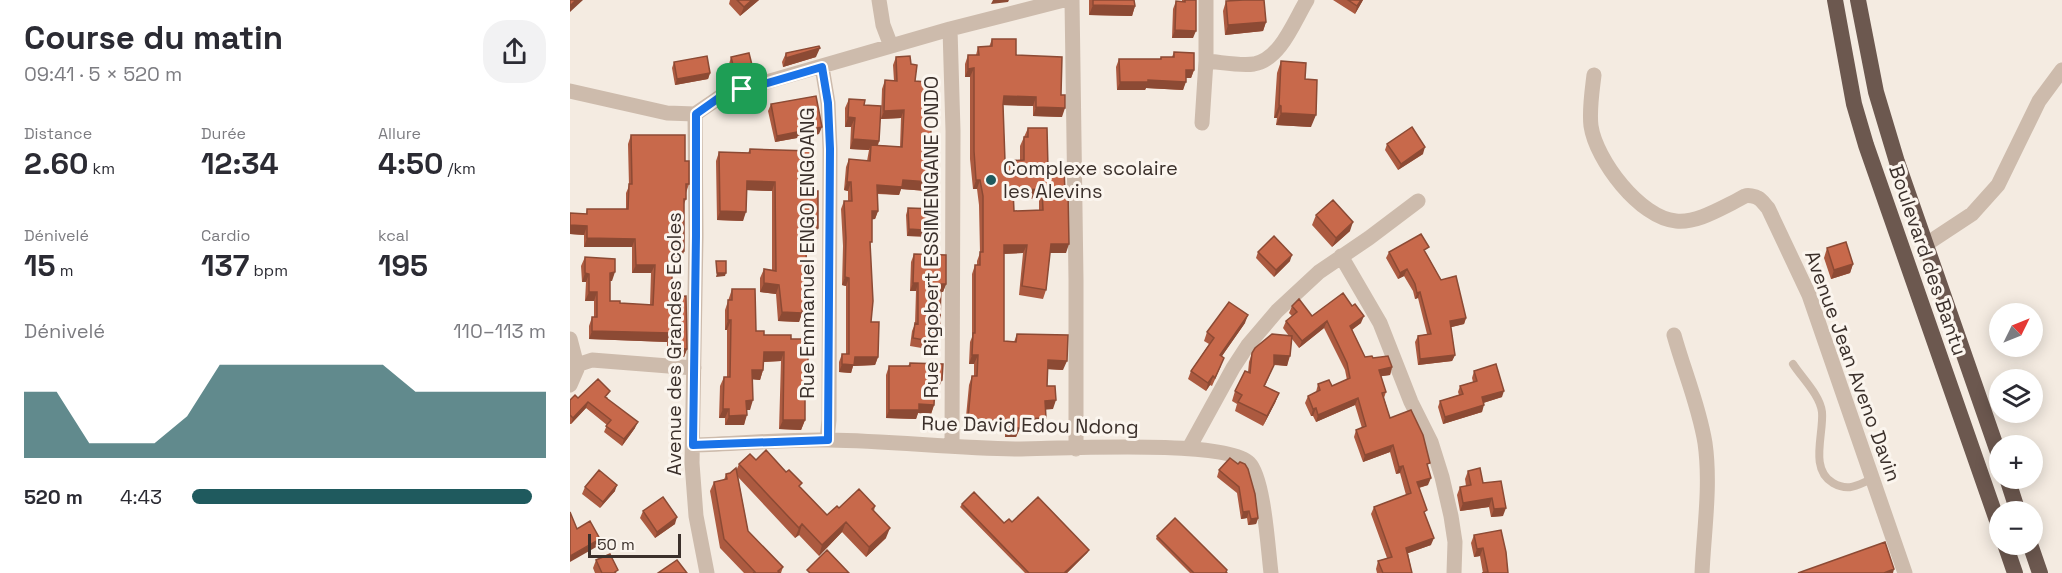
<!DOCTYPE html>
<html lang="fr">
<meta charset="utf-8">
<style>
body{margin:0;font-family:"Space Grotesk",sans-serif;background:#f2f2f3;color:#2b2b33;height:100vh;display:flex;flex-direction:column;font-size:22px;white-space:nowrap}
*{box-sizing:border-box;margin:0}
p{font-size:20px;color:#7c7c81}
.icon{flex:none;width:33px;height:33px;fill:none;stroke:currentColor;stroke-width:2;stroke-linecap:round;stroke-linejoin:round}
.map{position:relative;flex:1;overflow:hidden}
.drawer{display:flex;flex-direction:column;background:#fff;width:570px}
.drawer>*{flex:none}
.needle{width:39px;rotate:47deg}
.fabs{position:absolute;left:1419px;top:303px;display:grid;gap:12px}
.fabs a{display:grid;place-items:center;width:54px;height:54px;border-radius:50%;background:#fff;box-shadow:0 3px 15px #0003;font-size:30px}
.scale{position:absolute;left:18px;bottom:15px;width:93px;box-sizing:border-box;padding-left:6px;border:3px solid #3b302b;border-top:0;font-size:16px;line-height:21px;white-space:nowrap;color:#3b302b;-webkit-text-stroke:4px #fbf5ee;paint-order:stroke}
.pin{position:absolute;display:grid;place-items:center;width:51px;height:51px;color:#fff;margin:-26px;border-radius:12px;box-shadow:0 3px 9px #0006}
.round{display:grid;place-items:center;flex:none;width:63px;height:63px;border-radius:24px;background:#f2f2f3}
.head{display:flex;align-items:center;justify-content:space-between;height:102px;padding:0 24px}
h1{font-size:33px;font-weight:700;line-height:45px}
.stats{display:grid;grid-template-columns:repeat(3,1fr);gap:9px;height:102px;padding:6px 24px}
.stats div{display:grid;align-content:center}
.stats b{font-size:30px;font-weight:700}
.stats small{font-size:16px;font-weight:400}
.stats p{font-size:16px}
.chart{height:168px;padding:12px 24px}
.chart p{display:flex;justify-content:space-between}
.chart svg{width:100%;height:108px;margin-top:6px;fill:#1f5a5e;opacity:.7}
ul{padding:0 24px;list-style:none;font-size:20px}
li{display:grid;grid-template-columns:96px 72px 1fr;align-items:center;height:45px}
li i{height:15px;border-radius:8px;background:#1f5a5e}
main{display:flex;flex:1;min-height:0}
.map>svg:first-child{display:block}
</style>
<main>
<section class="drawer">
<div class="head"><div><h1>Course du matin</h1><p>09:41 · 5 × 520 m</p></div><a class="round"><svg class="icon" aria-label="share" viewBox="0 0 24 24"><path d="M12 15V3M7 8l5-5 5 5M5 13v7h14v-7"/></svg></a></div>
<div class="stats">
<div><p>Distance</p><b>2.60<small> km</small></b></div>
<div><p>Durée</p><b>12:34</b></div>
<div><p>Allure</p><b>4:50<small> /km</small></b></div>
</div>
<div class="stats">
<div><p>Dénivelé</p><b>15<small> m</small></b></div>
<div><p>Cardio</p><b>137<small> bpm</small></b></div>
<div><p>kcal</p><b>195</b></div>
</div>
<div class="chart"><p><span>Dénivelé</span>110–113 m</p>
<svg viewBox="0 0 160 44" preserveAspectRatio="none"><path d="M0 44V17L10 17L20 38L30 38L40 38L50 27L60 6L70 6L80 6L90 6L100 6L110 6L120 17L130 17L140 17L150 17L160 17V44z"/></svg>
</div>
<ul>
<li><b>520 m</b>4:43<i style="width:96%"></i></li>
</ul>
</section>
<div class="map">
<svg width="1492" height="573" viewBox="0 0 1492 573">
<rect width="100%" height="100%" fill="#f4ebe1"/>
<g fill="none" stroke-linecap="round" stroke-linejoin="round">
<!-- service -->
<path stroke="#cdbbac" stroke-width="8" d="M1223,364C1232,378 1250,395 1252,412C1254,434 1239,469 1263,483C1279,492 1287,485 1302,479"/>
<!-- minor -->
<path stroke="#cdbbac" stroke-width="15" d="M309,0L313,25L321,46
M502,0L506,280V449
M636,0V61C651,62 669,66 684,64C711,59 724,21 737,0
M380,29L383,131L382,446
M252,67L258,103L260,149L259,420L257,440
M1024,75C1022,92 1019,110 1021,126C1026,160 1070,218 1106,221C1125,223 1146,211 1162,203C1166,201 1171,198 1175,196C1178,195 1185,196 1188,198C1192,200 1195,205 1198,208L1239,295L1335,573
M0,91L97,113L125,114
M125,114L126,236L122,463L126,516L137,573
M125,114L150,97L172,89L380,29L494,0
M632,123L636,61
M1355,245L1402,214L1428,185L1469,101L1492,70
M771,256L810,323L841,402L861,442L872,477L881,516L885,542L884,573
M1104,335C1114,371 1129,406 1135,443C1141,485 1134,530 1132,573
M0,339L6,362
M10,364L22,360L124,368
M0,385L7,369
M123,445C168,444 214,439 259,440C321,441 383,448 445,449C486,449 656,439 679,463C694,478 698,549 701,573
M619,448L663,368L678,345L707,311L749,272L799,238L848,201"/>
<!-- trunk -->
<path stroke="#6c584f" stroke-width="16" d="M1265,0L1284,104L1296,145L1430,529
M1288,0L1306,92L1327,162L1430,458
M1437,478L1448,512
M1435,544L1445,573
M1460,544L1470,573"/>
</g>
<!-- wall -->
<path fill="#ac5a40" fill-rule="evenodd" d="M160,0H189L170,16L159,4Z
M519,0H564L565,6L562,16L519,15Z
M612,0H626L623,38H602L603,9L606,1L612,2Z
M763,0H793L785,14Z
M656,1L696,22L693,31L655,35L653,11Z
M422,39L446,55L492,117L463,116V106L433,105L435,161H450V146L458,128L478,168L496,253H480L476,290L473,299L449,295L453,253L434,254V341L444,342L447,334L493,370L478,369L477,386L483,409H476V418L473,427L450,428L446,437H435V431L395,427L399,385L402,376H404V364H399L400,342L402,337V274L405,265H407V261L410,253L409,205L407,189H403L400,159V77H395V64L398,55H406L408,47H419ZM469,198V211H444V199Z
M604,52L624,70L621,78H616L613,90L576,88L575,90H547L546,67L549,59H590L591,57H602Z
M216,53L246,57L213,67L212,62Z
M161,57L180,72L162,76L159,64Z
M326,57L341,64L356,124L357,191L331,189L329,195L308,194V211L305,219H302L300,249L301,322L308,357L305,365L283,366L281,373L269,372V362L272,354H276V286L272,285L273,246L271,209L274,201H278V191L274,190L276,167L279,159L297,161L299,150L280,149L281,127H275V108L279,99L294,105L309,141L308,145L330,147L331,118L311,119L312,89L315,80L324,81L323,65Z
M711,61L735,79L741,127L706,125L707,118H704L707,73Z
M104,62L140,73L138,79L105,85L102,68Z
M201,104L249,134L205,142L198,111Z
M61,135L115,161L119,184L116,193V199L114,204V251L111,260L102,259V297L117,349L114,357L97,356V342L19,339V326L22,317H24V301H15L16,282H12L11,266L15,257L42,281H40V301L50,303L80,305L81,273H62V247H14V235L0,234V213L16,214L17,209H56V193L59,186L58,144Z
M817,144L853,154L828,170L815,150Z
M180,149L240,191L244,237L236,236L238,303L234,312L232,313L229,322L208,321L206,294L190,292V278L194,269L202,270V191L177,190L173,221L147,220L146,161L149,152L178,153Z
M338,208L366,237L337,236L336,215Z
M746,215L780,231L762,247L742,225Z
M1257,248L1283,264L1280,273L1261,279L1254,258Z
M688,252L720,261L704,277L686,258Z
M819,252L856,253L871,280L896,318L894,324L881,327L885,355L882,361L848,365L845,342L848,336L857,334L848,298L845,299L843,291L834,276L828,279L816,258Z
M344,254L376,284L373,292H371L367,331L365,342L363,350L340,346L342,331L345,324L346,291H340L341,262Z
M162,289L186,331L194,335L221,339L235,375V420L231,430L209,429L211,361L193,362V370L190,380L182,379L180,410H177L174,425H155V418H149L150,386L154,377H157V330H155V310Z
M722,306L742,316L791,323L782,330L795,357L803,358L822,367L820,375L811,376L816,392L814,398L820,418L858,468V485L849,488L855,515L861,545L838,553L842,573H807L806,569L808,561L817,558L801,514L804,507L836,495L830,473L826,474L820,452L793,462L784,437L786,430L792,428L785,405L746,422L743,416H741L735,403L738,396L746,392L748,384L762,386L777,380L775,370L754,328L729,348L722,339L717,366L704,365L695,386L709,393L705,403L693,426L665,411L667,404L662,401L665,391L678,372L679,362L682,353L719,336L713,328L716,321L722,316L719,313Z
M675,323L652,356L651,366L642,386L640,385L636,391L618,379L621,371L639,344L634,341L637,332Z
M340,363L368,389H365L364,405L361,414L348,413L346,419L316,418V375L319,366H338Z
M904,371L932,397L913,403L912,412L873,424L868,407L870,401L889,395L888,392L890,386L903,382L902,378Z
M38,397L37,398L65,428L52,446L34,432L37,425L16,408L1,424H0V400L8,398Z
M186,460L230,487L257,515L269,508L305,506L304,511L316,538L296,557L272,532L249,556L229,535L225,538L168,477L178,531L213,567L211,573H174L150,548L140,491L144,482L154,480L156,474L166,471L169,464Z
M668,464L688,518L686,524L678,525L677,518L671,519L667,493L647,477L649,470Z
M898,471L913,483L933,516L921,517L919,507L890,511L887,495L890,487L896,486L895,479Z
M15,487L45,491L30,508L12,494Z
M392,504L434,523L442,522L519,550L517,553L497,573H455L390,507Z
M73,511L105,524L85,538L70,518Z
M904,535L938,573H913L910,556L904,557L901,543Z
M587,536L656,572L657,573H620L586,539Z
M26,560L47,573H25L23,568Z"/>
<!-- shaded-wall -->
<path fill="#8c4a34" d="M6,0H13L0,12V6Z
M182,0H189L170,16L174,7Z
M423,0H439L438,2L421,4Z
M791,0H793L785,14L787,6Z
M523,5L565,6L562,16L519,15Z
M696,22L693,31L655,35L658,25Z
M605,30L626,31L623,38H602Z
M250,48L246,57L213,67L216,58Z
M182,65L180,72L162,76L164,69Z
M404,68L400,77H395L398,69Z
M616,70H624L621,78H613Z
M140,73L138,79L105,85L107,79Z
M578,80L616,82L613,90L576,88L575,90H547L550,82Z
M434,96L466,97L463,106L430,105Z
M709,105L711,106L707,118H704Z
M466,107L495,108L492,117L463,116Z
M334,110L331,118L311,119L314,111Z
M711,113L746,115L741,127L706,125Z
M278,117L285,118L281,127H275Z
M252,127L249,134L205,142L207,136Z
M283,139L309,141L306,150L301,145L299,150L280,149Z
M855,147L853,154L828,170L831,164Z
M333,180L360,182L357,191L331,189L329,195L304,193L307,185Z
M406,180H410L407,189H403Z
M177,181L205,182L202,191L174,190Z
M277,182H281L278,191L274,190Z
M472,189L469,198L440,199L443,190Z
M150,211L176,212L173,221L147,220Z
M302,211H308L305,219L299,220Z
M783,222L780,231L762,247L766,238Z
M0,225L17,226L14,235L0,234Z
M235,227L248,228L244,237L232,236Z
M339,229L368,231L366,237L337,236Z
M17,238L65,239L62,247H14Z
M481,244H499L496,253H478Z
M434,245H457L453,253L431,254Z
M102,251H114L111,260L99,259Z
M722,255L720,261L704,277L706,270Z
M1283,264L1280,273L1261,279L1264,270Z
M66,265H85L81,273H62Z
M837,269L834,276L828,279L830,273Z
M45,272L42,281H37L40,273Z
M15,273L19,274L16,282H12Z
M147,273H156L155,276L146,277Z
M275,277L279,278L276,286L272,285Z
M194,283L209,285L206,294L190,292Z
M343,283H348L346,291H340Z
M371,284H376L373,292H368Z
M19,292H27L24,301H15Z
M850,292L848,298L845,299L847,293Z
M238,303L234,312L230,313H232L229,322L208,321L212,312L233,304Z
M678,315L675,323L647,363L650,355Z
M794,316L791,323L777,333L780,326Z
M896,318L894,324L878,328L880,321Z
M158,320H161L157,330H155Z
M757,321L754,328L729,348L732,341Z
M22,331L101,333L97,342L19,339Z
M100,347L117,349L114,357L97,356Z
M194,352H214L211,361L190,362Z
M402,355H408L404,364H399Z
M704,355L720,356L717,366L700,364Z
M885,355L882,361L848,365L850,359Z
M285,357H308L305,365L283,366L281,373L269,372L272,364Z
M478,360L497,361L493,370L475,369Z
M822,367L820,375L806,377L809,370Z
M182,370H193L190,380L179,379Z
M643,376L640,385L636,391L638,383Z
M365,380H372L368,389H362Z
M934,391L932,397L910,404L912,397Z
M709,393L705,403L693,426L697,416Z
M788,398L785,405L746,422L748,415Z
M183,400L180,410H173L176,401Z
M486,400L483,409L472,410L475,401Z
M18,402L16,408L1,424L3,418Z
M349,404L364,405L361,414L348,413L346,419L316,418L319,410Z
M914,405L912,412L873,424L875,417Z
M746,408L743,416H741L743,409Z
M153,409H159L155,418H149Z
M177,415L174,425H155L159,416Z
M398,418L438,422L435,431L395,427Z
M476,418L473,427L446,428L450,419Z
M213,420H235L231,430L209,429Z
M68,422L65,428L52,446L54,439Z
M438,428H450L446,437H435Z
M823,445L820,452L793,462L795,455Z
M833,466L830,473L826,474L829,467Z
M861,478L858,485L844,489L847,482Z
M47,485L45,491L30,508L33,502Z
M922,498L919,507L890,511L893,503Z
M936,508L933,516L921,517L924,509Z
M679,511L677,518L671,519L673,512Z
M107,517L105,524L85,538L87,532Z
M688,518L686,524L678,525L681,519Z
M276,522L272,532L249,556L252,545Z
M232,524L229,535L225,538L229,528Z
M320,528L316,538L296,557L299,547Z
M864,538L861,545L833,555L836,548Z
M30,539L28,546L0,562V556Z
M913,548L910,556L904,557L907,549Z
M519,550L517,553L497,573H494Z
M1324,569L1323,573H1314Z"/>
<!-- building -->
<path fill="#c8694b" stroke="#8c4a34" stroke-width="1.5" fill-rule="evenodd" d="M0,0H6L0,6Z
M167,0H182L174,7Z
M523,0H564L565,6L523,5Z
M615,0H626V31L605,30L606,1L615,2Z
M674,0H694L696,22L658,25L656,1Z
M778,0H791L787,6Z
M422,39H446V55L492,57L491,95H495V108L466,107V97L434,96L433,105L435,161L454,160V137H458V128H477L478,168H494L495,192H498L499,244H481L476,290L452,286L457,245H434V341L446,342L447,334L498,335L497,361L478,360L477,386H485L486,400L475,401L476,418L450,419V428H438V422L398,418L402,376H407L408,355H402L403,333H405V265H410V252H413V196L410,180H406L404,151V68L398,69V55H409L408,47L422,46ZM472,189L473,210L444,211L443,190Z
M249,46L250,48L216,58V53Z
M604,52L624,53V70H616V82L578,80V82H550L549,59H591V57H604Z
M179,53L182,65L164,69L161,57Z
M137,56L140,73L107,79L104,62Z
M340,56L341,64L347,65L345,81L357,82L358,104L356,124L361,125L360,182L333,180L332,187L307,185L308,211H302V242H300L303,301L301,322H309L308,357H285L284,365L272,364V354H279V278L275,277L276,238L274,201H282L281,182H277L279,159L300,161L301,145L332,147L334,110L314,111L315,80L327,81L326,57Z
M711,61L736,63L735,79L747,80L746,115L711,113V106L709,105Z
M246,96L252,127L207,136L201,104Z
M279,99L295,100L294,105L311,106L309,141L283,139L285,118L278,117Z
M842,127L855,147L831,164L817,144Z
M61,135H115V161H119V184H116V199H114V251H102V297L116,296L117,349L100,347L101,333L22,331V317H27V292H19V274L15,273V257L45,259V272L40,273V301H50V303L83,305L85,265H66L65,239L17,238V226L0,225V213L17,214V209H58L59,184H62Z
M180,149L241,151L240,191H248V228L235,227L238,303L233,304L232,313L212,312L209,285L194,283V269L206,271L205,182L177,181L176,212L150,211L149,152L180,153Z
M763,200L783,222L766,238L746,215Z
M338,208L367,209L368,231L339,229Z
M851,234L859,247L854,250L871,280L886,276L896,318L880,321L885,355L850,359L848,336L861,334L850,292L847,293L845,284L837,269L830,273L819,252Z
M704,236L722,255L706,270L688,252Z
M1276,242L1283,264L1264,270L1257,248Z
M344,254L376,255V284H371L370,323H368L365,342L343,338L345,323L348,324V283H343Z
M146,261H156V273H147Z
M162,289H185L186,331H194V335H221V339H238V367H235V420H213L214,352H194L193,370H182L183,400L176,401L177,415L159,416V409H153L154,377H160L161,320H158V300H162Z
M773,293L782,306L785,304L794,316L780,326L795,357L802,356L803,358L818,356L822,367L809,370L816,392L812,393L820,418L841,410L853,435L860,463L857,464L861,478L847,482L857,510L854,512L864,538L836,548L842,573H813L808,561L822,557L804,507L841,493L833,466L829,467L823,445L795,455L786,430L796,426L788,398L748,415L746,408L743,409L738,396L750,390L748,384L759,380L762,386L780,378L777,363L757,321L732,341L716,321L727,312L722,306L729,299L742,316Z
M659,302L678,315L650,355L654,358L645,378L643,376L638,383L621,371L644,338L637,332Z
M702,334L722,336L720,356L704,355V365L694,386L709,393L697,416L668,402L672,395L665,391L675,371L680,373L682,353L685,348Z
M340,363L373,364L372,380H365L364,405L349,404V410H319V366H340Z
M926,364L934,391L912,397L914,405L875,417L870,401L893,394L890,386L907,381L904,371Z
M28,379L40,391L35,397L68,422L54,439L36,426L41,420L18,402L3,418L0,415V400L5,395L8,398Z
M196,450L216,472L219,470L232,483L229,486L257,515L267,506L269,508L289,489L305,506L302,509L320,528L299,547L276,522L252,545L232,524L229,528L169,464L180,454L186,460Z
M660,458L668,464L670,462L675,464L678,469L685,494L688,518L681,519L679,511L673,512L669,487L649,470Z
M166,468L178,531L213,567L208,571L210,573H183L185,572L154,539L144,482L157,479L156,474L160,473Z
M910,468L913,483L931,481L936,508L924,509L922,498L893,503L890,487L901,485L898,471Z
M29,470L47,485L33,502L15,487Z
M404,492L434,523L439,519L442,522L468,497L519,550L494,573H459L392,504Z
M93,497L107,517L87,532L73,511Z
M0,512L7,529L20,521L30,539L0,556Z
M605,518L657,570L656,572L657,573H624L587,536Z
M931,530L936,552L938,573H912L918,572L913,548L907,549L904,535Z
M1315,542L1324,569L1314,573H1228Z
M257,550L279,573H240L237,570Z
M40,554L48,570L45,572V573H32L26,560Z
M107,560L117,573H88Z"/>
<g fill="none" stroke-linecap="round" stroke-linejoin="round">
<!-- route casing -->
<g stroke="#fff" stroke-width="12">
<path id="route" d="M252,67L258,103L260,149L258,440L123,445L126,236V114L150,97Z"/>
</g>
<!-- route -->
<use href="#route" stroke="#1a73e8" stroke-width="8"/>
</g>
<!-- markers -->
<circle fill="#1f5a5e" stroke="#fbf5ee" stroke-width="2" cx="421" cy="180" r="6"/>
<g text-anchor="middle" stroke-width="6" stroke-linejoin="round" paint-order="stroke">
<!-- poi labels -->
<g font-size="20" fill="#3b302b" stroke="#fbf5ee" text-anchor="start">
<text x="433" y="175">Complexe scolaire<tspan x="433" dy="23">les Alevins</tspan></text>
</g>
<!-- street labels -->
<g font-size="20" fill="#3b302b" stroke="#fbf5ee">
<text transform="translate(361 237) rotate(-90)" y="7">Rue Rigobert ESSIMENGANE ONDO</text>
<text transform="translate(237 253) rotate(-90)" y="7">Rue Emmanuel ENGO ENGOANG</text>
<text transform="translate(1358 260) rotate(71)" y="7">Boulevard des Bantu</text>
<text transform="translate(104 344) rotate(-90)" y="7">Avenue des Grandes Ecoles</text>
<text transform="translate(1283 366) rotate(70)" y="7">Avenue Jean Aveno Davin</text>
<text transform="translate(460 425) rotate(1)" y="7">Rue David Edou Ndong</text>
</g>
</g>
</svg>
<div class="fabs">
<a><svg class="needle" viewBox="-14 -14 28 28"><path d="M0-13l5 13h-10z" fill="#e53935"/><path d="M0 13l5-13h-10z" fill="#7c7c81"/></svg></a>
<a><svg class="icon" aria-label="layers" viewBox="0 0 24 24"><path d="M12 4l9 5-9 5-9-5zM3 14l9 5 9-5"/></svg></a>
<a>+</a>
<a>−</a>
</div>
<div class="scale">50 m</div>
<div class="pin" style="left:172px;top:89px;background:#1e9e55"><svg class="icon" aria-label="arrive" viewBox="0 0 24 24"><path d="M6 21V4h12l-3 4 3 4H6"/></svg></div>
</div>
</main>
